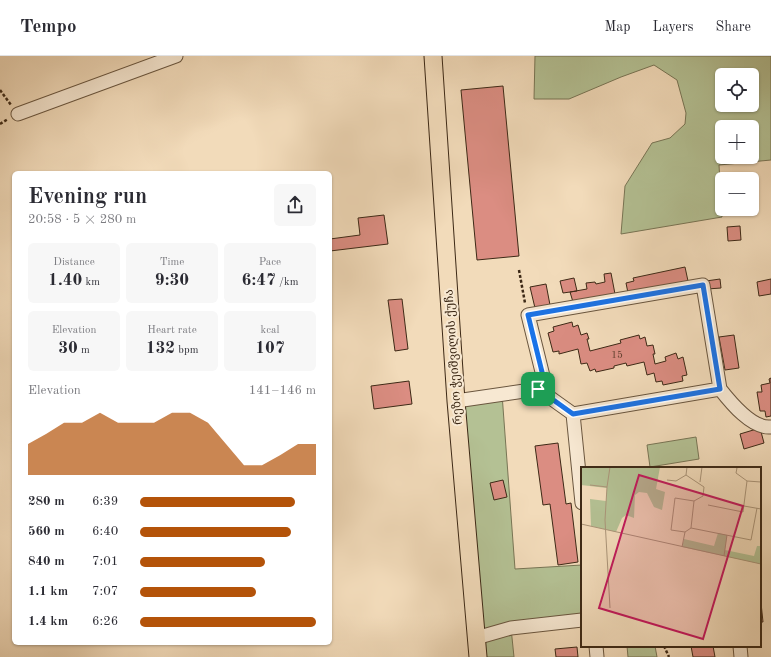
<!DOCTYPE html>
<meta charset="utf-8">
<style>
body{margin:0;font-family:"Old Standard TT","Noto Serif Georgian",serif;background:#f7f7f7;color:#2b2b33;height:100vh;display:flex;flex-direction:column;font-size:15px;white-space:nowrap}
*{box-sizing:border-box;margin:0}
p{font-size:13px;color:#7c7c81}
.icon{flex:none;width:22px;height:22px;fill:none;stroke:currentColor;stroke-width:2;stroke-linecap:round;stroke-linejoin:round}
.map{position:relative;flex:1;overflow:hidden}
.details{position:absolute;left:12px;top:115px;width:320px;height:474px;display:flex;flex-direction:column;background:#fff;border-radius:6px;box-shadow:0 1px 3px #0004}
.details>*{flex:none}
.tools{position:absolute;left:715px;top:12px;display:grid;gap:8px}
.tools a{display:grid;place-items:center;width:44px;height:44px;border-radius:6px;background:#fff;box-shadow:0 1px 3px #0004;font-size:20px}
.pin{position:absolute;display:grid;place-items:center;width:34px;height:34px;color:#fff;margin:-17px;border-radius:8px;box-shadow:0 2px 6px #0006}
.round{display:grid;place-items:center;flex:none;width:42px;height:42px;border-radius:6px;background:#f7f7f7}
.overview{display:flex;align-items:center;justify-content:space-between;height:68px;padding:0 16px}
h1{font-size:22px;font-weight:600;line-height:30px}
.figures{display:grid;grid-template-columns:repeat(3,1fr);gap:6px;height:68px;padding:4px 16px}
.figures div{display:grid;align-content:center;border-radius:6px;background:#f7f7f7;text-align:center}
.figures b{font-size:17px;font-weight:600}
.figures small{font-size:11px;font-weight:400}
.figures p{font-size:11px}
.chart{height:112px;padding:8px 16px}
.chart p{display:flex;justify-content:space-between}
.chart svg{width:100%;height:72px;margin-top:4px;fill:#b45309;opacity:.7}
ul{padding:0 16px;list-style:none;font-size:13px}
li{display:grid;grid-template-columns:64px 48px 1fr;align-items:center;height:30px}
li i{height:10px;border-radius:5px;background:#b45309}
header{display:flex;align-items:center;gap:24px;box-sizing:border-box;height:56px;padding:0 20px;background:#fff;border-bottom:1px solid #e1e1e2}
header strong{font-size:19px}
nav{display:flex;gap:22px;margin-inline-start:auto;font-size:14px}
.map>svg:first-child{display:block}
</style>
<header>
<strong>Tempo</strong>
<nav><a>Map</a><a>Layers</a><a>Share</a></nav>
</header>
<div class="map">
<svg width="771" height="601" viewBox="0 0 771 601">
<rect width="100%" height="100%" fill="#f2dbba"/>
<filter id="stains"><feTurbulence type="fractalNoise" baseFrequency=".005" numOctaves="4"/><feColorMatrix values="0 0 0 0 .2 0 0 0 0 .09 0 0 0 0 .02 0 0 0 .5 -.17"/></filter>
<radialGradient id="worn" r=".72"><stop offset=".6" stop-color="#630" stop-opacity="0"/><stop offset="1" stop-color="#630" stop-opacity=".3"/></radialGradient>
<!-- green -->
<path fill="#b4c194" stroke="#787555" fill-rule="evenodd" d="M535,0H771V104L719,109L722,161L621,178L625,130L652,87L670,82L685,68L686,57L677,24L654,9L621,21L569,43H534ZM722,19H752V49H722ZM722,71H752V101H722Z
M502,338L515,513L582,509V564L511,572L514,601H478L456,345Z
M696,381L699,403L650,411L647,389Z
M627,590H655L657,601H628Z"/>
<!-- building -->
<path fill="#db8d82" stroke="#3d2916" d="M503,30L519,200L477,204L461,34Z
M384,159L388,188L330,195V183L360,179L358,162Z
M740,170L741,184L728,185L727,171Z
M685,211L688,225L628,237L626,227L634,225L633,222Z
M611,217L615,238L573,246L570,236L587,233L586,227L595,226L596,228L605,226L604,218Z
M574,222L577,235L563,237L560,225Z
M720,223L721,232L707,233L706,225Z
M771,223V238L759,240L757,226Z
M546,228L550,249L535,252L530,231Z
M402,243L408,293L395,295L388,244Z
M572,266L573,271L578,269L581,279L587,277L589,283H587L590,295L621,287L620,284L639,279L640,283L645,281L647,290L653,289L655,298H653L655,308L666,305L665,301L676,297L678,303L683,301L687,319L682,320L683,325L663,329L662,325L656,326L654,317L647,319L644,306L627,310L626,307L614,310V312L596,316L595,313L590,315L587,307L581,308L578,293L559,298V295L553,296L548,277L554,275L553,271Z
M734,279L739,312L725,314L719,281Z
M771,322V360L766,361L765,355H760L757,336H762L761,329L770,327L769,323Z
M409,325L412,348L374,353L371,330Z
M760,372L764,387L744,393L740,378Z
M558,387L566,448L571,447L578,506L558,509L550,448L543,449L535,390Z
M503,424L507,441L494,444L490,427Z
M760,547H761L763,566H760Z
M691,590H713L715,601H693Z
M577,591L578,601H556L555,593Z"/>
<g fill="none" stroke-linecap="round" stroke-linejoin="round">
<!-- minor casing -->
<g stroke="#6a563f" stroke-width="15">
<path id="minor" d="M18,58L176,0
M538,333L543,320L528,259L703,229L720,333
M456,345L538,333L573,358
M582,447L573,358L720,333C731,347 752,373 771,371
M476,582L511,572L582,564
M596,590L597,601
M740,590L741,601"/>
</g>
<!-- major casing -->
<g stroke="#3d2916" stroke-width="19">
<path id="major" d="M433,0L456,345L478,601"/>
</g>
<!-- path -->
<path stroke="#3d2916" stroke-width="2.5" stroke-dasharray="3 2" stroke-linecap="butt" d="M0,34L11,49
M0,68L8,63
M519,214L525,247
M664,590L669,601"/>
<!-- minor -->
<use href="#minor" stroke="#f7e8d2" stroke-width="13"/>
<!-- major -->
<use href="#major" stroke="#f2dbba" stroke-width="17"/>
</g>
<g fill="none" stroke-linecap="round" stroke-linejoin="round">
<!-- route casing -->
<g stroke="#fff" stroke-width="8">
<path id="route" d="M703,229L720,333L573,358L538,333L543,320L528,259Z"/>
</g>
<!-- route -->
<use href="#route" stroke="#1a73e8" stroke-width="5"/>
</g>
<g text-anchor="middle" stroke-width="4" stroke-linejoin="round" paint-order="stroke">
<!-- number labels -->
<g font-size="10" fill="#644231">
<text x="617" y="302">15</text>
</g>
<!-- street labels -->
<g font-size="12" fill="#3d2916" stroke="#f7e8d2">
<text transform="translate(453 301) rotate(-94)" y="4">რეზო ჭეიშვილის ქუჩა</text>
</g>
</g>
<!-- overview -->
<g transform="translate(581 411)">
<rect width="180" height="180" fill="#f2dbba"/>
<path d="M0,0H79L75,22L84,25L81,43L73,40L66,26L58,25L54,28L53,51L45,48L41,51L35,65L10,59L9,32L25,34L26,21L0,18ZM137,66L146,68L144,83L173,89L176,79H180V97L101,80L103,72L133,79Z" fill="#b4c194"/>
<path fill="none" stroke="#aa9478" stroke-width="1" d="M106,0L105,8L123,20L122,29L113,34L110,61L170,73L176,41M153,0L156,1L155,6L166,14L180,15M86,13L95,14L105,8M119,15L121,0M9,18L26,20L29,0M26,20L24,53L29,141M127,38L162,45L166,14M163,39L180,42M0,57L180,97M104,65L90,63L94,31L113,34M101,80L104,65L110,61M143,89L146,68"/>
<path fill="#c2185b" fill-opacity="0.15" stroke="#c2185b" stroke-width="2" d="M58,8L162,39L122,172L18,141Z"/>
<rect width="180" height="180" fill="none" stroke="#3d2916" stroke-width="2"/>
</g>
<rect width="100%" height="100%" filter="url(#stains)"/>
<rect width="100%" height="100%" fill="url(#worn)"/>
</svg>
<div class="tools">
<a><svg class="icon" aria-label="locate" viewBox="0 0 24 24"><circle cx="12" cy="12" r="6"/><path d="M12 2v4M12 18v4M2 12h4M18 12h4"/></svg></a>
<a>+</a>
<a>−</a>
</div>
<div class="pin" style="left:538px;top:333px;background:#1e9e55"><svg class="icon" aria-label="arrive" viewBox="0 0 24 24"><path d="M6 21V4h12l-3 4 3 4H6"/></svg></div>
<section class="details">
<div class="overview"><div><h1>Evening run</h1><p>20:58 · 5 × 280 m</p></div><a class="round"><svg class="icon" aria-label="share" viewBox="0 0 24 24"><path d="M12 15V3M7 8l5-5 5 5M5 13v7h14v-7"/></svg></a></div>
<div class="figures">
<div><p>Distance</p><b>1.40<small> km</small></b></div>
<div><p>Time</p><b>9:30</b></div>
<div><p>Pace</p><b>6:47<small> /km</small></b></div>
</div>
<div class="figures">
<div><p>Elevation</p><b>30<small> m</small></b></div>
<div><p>Heart rate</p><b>132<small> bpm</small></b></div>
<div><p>kcal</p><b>107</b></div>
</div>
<div class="chart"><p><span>Elevation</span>141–146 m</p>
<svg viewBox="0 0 160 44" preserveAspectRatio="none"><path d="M0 44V25L10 19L20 12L30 12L40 6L50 12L60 12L70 12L80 6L90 6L100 12L110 25L120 38L130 38L140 32L150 25L160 25V44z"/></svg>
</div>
<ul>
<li><b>280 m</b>6:39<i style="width:88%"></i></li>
<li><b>560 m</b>6:40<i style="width:86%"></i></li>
<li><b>840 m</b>7:01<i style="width:71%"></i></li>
<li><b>1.1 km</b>7:07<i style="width:66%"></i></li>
<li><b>1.4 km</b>6:26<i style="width:100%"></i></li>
</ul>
</section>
</div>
